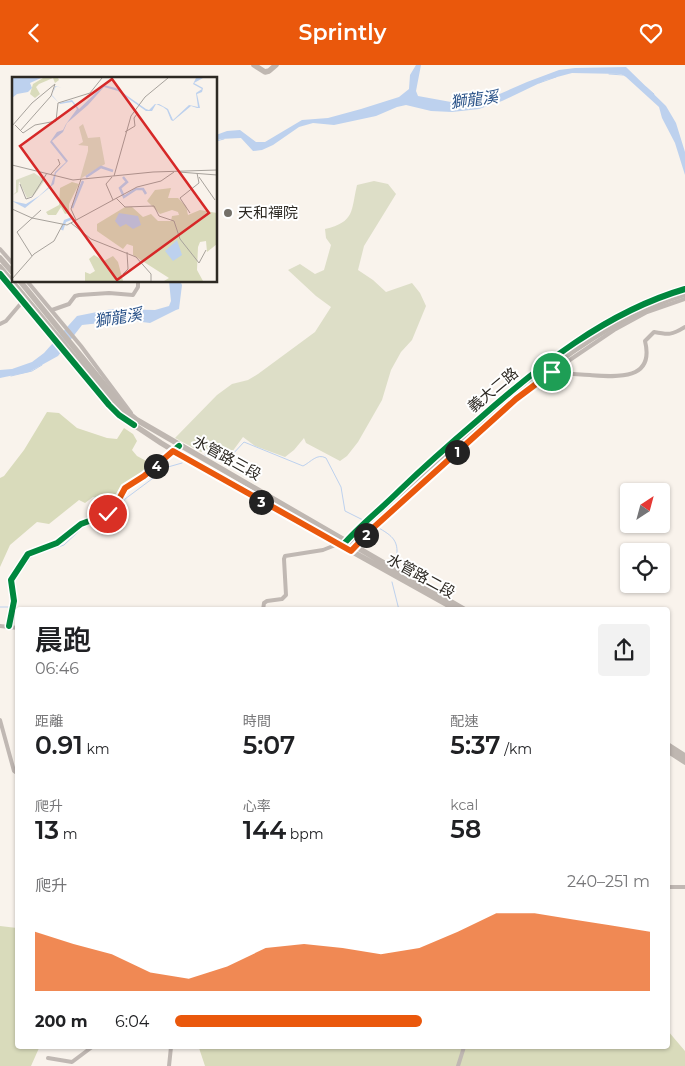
<!DOCTYPE html>
<html lang="zh-TW">
<meta charset="utf-8">
<style>
body{margin:0;font-family:Montserrat,"Noto Sans TC",sans-serif;background:#f2f2f2;color:#202124;height:100vh;display:flex;flex-direction:column;font-size:19px;white-space:nowrap}
*{box-sizing:border-box;margin:0}
p{font-size:16px;color:#757577}
.icon{flex:none;width:28px;height:28px;fill:none;stroke:currentColor;stroke-width:2;stroke-linecap:round;stroke-linejoin:round}
.map{position:relative;flex:1;overflow:hidden}
.panel{position:absolute;left:15px;top:542px;width:655px;height:442px;display:flex;flex-direction:column;background:#fff;border-radius:5px;box-shadow:0 1px 4px #0004}
.panel>*{flex:none}
.needle{width:32px;rotate:36deg}
.tools{position:absolute;left:620px;top:418px;display:grid;gap:10px}
.tools a{display:grid;place-items:center;width:50px;height:50px;border-radius:5px;background:#fff;box-shadow:0 1px 4px #0004;font-size:25px}
.pin{position:absolute;display:grid;place-items:center;width:42px;height:42px;color:#fff;margin:-21px;border:2px solid #fff;border-radius:50%;box-shadow:0 1px 5px #0007}
.km{position:absolute;width:25px;height:25px;margin:-12px;border-radius:50%;background:#222;color:#fff;font-size:14px;line-height:25px;text-align:center}
.round{display:grid;place-items:center;flex:none;width:52px;height:52px;border-radius:5px;background:#f2f2f2}
.overview{display:flex;align-items:center;justify-content:space-between;height:85px;padding:0 20px}
h1{font-size:28px;font-weight:600;line-height:38px}
.figures{display:grid;grid-template-columns:repeat(3,1fr);gap:8px;height:85px;padding:5px 20px}
.figures div{display:grid;align-content:center}
.figures b{font-size:25px;font-weight:600}
.figures small{font-size:14px;font-weight:400}
.figures p{font-size:14px}
.chart{height:140px;padding:10px 20px}
.chart p{display:flex;justify-content:space-between}
.chart svg{width:100%;height:90px;margin-top:5px;fill:#ea580c;opacity:.7}
ul{padding:0 20px;list-style:none;font-size:16px}
li{display:grid;grid-template-columns:80px 60px 1fr;align-items:center;height:38px}
li i{height:12px;border-radius:6px;background:#ea580c}
header{display:flex;justify-content:space-between;align-items:center;height:65px;padding:0 20px;background:#ea580c;color:#fff;font-size:22px;font-weight:600}
.map>svg:first-child{display:block}
</style>
<header><svg class="icon" aria-label="back" viewBox="0 0 24 24"><path d="M15 5l-7 7 7 7"/></svg>Sprintly<svg class="icon" aria-label="heart" viewBox="0 0 24 24"><path d="M12 20l-8-8c-3-5 5-10 8-4 3-6 11-1 8 4z"/></svg></header>
<div class="map">
<svg width="685" height="1001" viewBox="0 0 685 1001">
<rect width="100%" height="100%" fill="#f9f3ec"/>
<!-- green -->
<path fill="#dddec7" d="M374,116L388,119L396,129L364,181L358,205L373,215L386,227L412,218L420,228L426,241L412,275L401,287L391,305L382,335L358,377L347,391L340,396L306,378L304,373L294,385L285,392L255,381L243,372L232,387L218,382L201,387L175,373L217,330L232,319L248,315L258,309L315,267L331,242L316,231L288,205L300,199L315,209L324,205L331,180L326,173L325,164C355,157 351,146 357,120Z"/>
<!-- forest -->
<path fill="#d9dbbb" d="M47,347L59,348L77,363L107,373L117,374L124,363L133,369L137,376L132,385L137,391L150,398C145,413 137,411 126,419C123,421 121,426 119,429L101,433L93,432L85,438L79,435L49,459L37,457L10,480L0,502V413L4,411L24,385Z
M0,861L17,863L18,982L39,983L31,1001H0Z
M668,966L685,986V1001H205L199,983L668,982Z"/>
<!-- water -->
<path fill="#bdd1ee" d="M416,0H421L416,26L418,31L451,37L479,35L495,31L527,17L559,5L575,3L626,2L666,41L676,58L685,87V110L675,78L662,53L659,42L626,12L621,9L572,8L546,15L502,36L479,44L452,47L431,46L406,40L397,42L376,51L334,60L313,58L299,62L273,80L262,85L253,86L241,73L220,74L216,76V70L227,66L240,65L256,77H265L302,55L328,53L361,44L399,32L409,24L410,10Z
M169,216H180L182,220L179,244L176,245L150,258L127,255L82,260L58,291L29,307L0,313V305L12,304L32,297L44,288L77,251L112,244L155,245L169,241L171,236Z"/>
<g fill="none" stroke-linecap="round" stroke-linejoin="round">
<!-- stream -->
<path stroke="#bdd1ee" stroke-width="1" d="M609,9L623,10
M539,18L556,12
M646,22L654,29
M216,76L224,74
M11,311L32,306L42,300
M205,390L216,387L231,391L244,377L303,401C311,397 317,388 326,393L341,422L345,446L363,455
M377,462C393,471 400,476 396,496
M13,517L32,491L64,480L81,464L89,459L109,455L125,434L168,402L182,398
M392,517L399,545
M14,526L17,537L15,539
M0,542H9"/>
<!-- street -->
<path stroke="#c0b8b3" stroke-width="4" d="M0,184L14,200
M0,209L109,340L124,353
M27,216L81,281L131,348
M52,245L69,239L75,231L79,230L109,228L133,230L138,222V216
M0,259L6,256L23,236H26
M551,307C564,309 577,309 590,310C616,312 655,316 645,276L654,267C669,270 672,270 685,262
M346,477L425,401L520,318L572,280L638,240L685,224
M354,483L373,463L515,334L552,307L614,265L647,247L685,234
M263,545L264,538L267,536L282,534L286,530L284,494L285,491L323,485L338,479
M0,561L18,563
M9,561L14,536L11,515L28,489L57,478L81,459L108,449L112,447L125,423L144,411L179,381
M0,655L14,706L18,709
M668,822H685
M48,993L72,997L92,982
M169,1001L171,982
M458,1001L464,982"/>
<!-- secondary -->
<path stroke="#bfb7b1" stroke-width="5.5" d="M254,0L265,7L269,6L276,0
M0,193L14,209
M0,202L122,349L134,360L161,378L204,404L457,545
M20,216L125,345L137,355L465,545
M349,480C379,449 413,421 445,392C514,330 594,257 685,229
M668,680L685,691
M668,686L685,697"/>
<!-- cycleway casing -->
<g stroke="#fff" stroke-width="9">
<path id="cycleway" d="M0,209L109,340L119,350L134,360
M342,481C359,461 380,445 399,426C425,401 451,378 478,355C539,301 606,247 685,224
M9,561L14,536L11,515L28,489L57,478L81,459L108,449L112,447L125,423L144,411L179,381"/>
</g>
<!-- cycleway -->
<use href="#cycleway" stroke="#00873e" stroke-width="6"/>
</g>
<g fill="none" stroke-linecap="round" stroke-linejoin="round">
<!-- route casing -->
<g stroke="#fff" stroke-width="10">
<path id="route" d="M108,449L112,447L125,423L144,411L173,386L351,486L373,463L516,334L552,307"/>
</g>
<!-- route -->
<use href="#route" stroke="#ea580c" stroke-width="6"/>
</g>
<!-- markers -->
<circle fill="#747069" stroke="#fff" stroke-width="2" cx="228" cy="148" r="5"/>
<g text-anchor="middle" stroke-width="4" stroke-linejoin="round" paint-order="stroke">
<!-- poi labels -->
<g font-size="15" fill="#2d2923" stroke="#fff" text-anchor="start">
<text x="238" y="153">天和禪院</text>
</g>
<!-- street labels -->
<g font-size="15" fill="#2d2923" stroke="#fff">
<text transform="translate(493 325) rotate(-40)" y="5">義大二路</text>
<text transform="translate(227 393) rotate(29)" y="5">水管路三段</text>
<text transform="translate(421 511) rotate(29)" y="5">水管路二段</text>
</g>
<!-- water labels -->
<g font-size="16" font-style="italic" fill="#2b5389" stroke="#fff">
<text transform="translate(474 34) rotate(-7)" y="6">獅龍溪</text>
<text transform="translate(118 252) rotate(-9)" y="6">獅龍溪</text>
</g>
</g>
<!-- overview -->
<g transform="translate(12 12)">
<rect width="205" height="205" fill="#f9f3ec"/>
<path d="M71,47L76,61L88,60L93,87L68,102L76,74V69L66,68L71,65L67,50ZM22,96L33,103L22,118L15,121L7,104L6,115L1,118L4,115V103Z" fill="#dddec7"/>
<path d="M31,1H46L47,3L43,6L41,1L27,7L24,10L28,17L23,21L18,17L21,7ZM60,105L67,107L57,127V136L53,137L49,130L44,138H36L34,135L47,128L48,111ZM159,111L156,121H166L174,129L176,138L188,133L205,136V167L195,175L194,164L188,165L186,170L185,193L191,204H152L157,201L121,178V169L115,167L111,172L85,154V147L113,130H120L131,140L139,137L146,144H159L160,139L167,138L166,135L160,133L148,137L135,124L143,113ZM82,178L92,184L101,179L106,185L111,204H73V195L78,197L83,194L77,182Z" fill="#d9dbbb"/>
<path d="M0,1H29L18,6L20,11L16,15L5,17L0,21ZM184,1H191L182,6L191,11L190,15L185,17L188,31H185L179,29L161,44L159,43L155,33L151,30L144,27L140,34H134L106,14L92,10L76,28L55,46L51,55L40,64L56,84L44,96L42,107L13,131L0,124L14,127L27,119L39,108L43,95L54,85L38,65L45,55L51,53L54,47L65,32L60,25L48,27L40,19L43,9L50,11L44,9L40,18L47,26L60,23L67,32L92,8L104,11L134,32L137,33L143,27H147L156,32L161,43L177,28L186,30L184,16L190,12L181,7ZM107,136L126,139L129,148L121,152L114,147L108,150L103,144ZM165,163L170,178L161,184L153,174Z" fill="#bdd1ee"/>
<path fill="none" stroke="#bdd1ee" stroke-width="2.5" d="M74,100L89,90L101,94M111,100L115,105L108,111L112,120L124,112H131L134,117M60,131L71,104M50,153L53,144L61,141"/>
<path fill="none" stroke="#a7a29c" stroke-width="1" d="M3,48L11,56L23,48L44,44L46,26L78,16L90,1M0,49L20,26L43,7M8,54L39,19L43,7M113,55L123,49L122,41L125,37M0,88L61,103L141,95L205,93M167,95L205,98M39,97L48,87L46,82M102,99L119,39L133,20L156,1M100,100L94,107L101,123M187,100L203,123M8,107L14,122L20,120L35,96M104,121L113,130L142,129L147,139L162,144L168,162L187,186L194,173M0,132L20,141L55,148L125,110L149,104L162,95M178,136L168,121L187,106L185,96M64,143L59,132L69,102M59,146L79,162L124,180L139,197V204M20,179L5,155L29,133M111,197L116,192L115,175M0,202L22,177L42,164L51,147"/>
<path fill="#d62828" fill-opacity="0.15" stroke="#d62828" stroke-width="2.5" d="M100,2L197,136L105,203L8,69Z"/>
<rect width="205" height="205" fill="none" stroke="#2d2923" stroke-width="2.5"/>
</g>
</svg>
<div class="tools">
<a><svg class="needle" viewBox="-14 -14 28 28"><path d="M0-13l5 13h-10z" fill="#e53935"/><path d="M0 13l5-13h-10z" fill="#757577"/></svg></a>
<a><svg class="icon" aria-label="locate" viewBox="0 0 24 24"><circle cx="12" cy="12" r="6"/><path d="M12 2v4M12 18v4M2 12h4M18 12h4"/></svg></a>
</div>
<div class="pin" style="left:552px;top:307px;background:#1e9e55"><svg class="icon" aria-label="arrive" viewBox="0 0 24 24"><path d="M6 21V4h12l-3 4 3 4H6"/></svg></div>
<div class="pin" style="left:108px;top:449px;background:#d93025"><svg class="icon" aria-label="check" viewBox="0 0 24 24"><path d="M5 12l5 5 9-10"/></svg></div>
<b class="km" style="left:457px;top:387px">1</b>
<b class="km" style="left:366px;top:470px">2</b>
<b class="km" style="left:261px;top:437px">3</b>
<b class="km" style="left:156px;top:401px">4</b>
<section class="panel">
<div class="overview"><div><h1>晨跑</h1><p>06:46</p></div><a class="round"><svg class="icon" aria-label="share" viewBox="0 0 24 24"><path d="M12 15V3M7 8l5-5 5 5M5 13v7h14v-7"/></svg></a></div>
<div class="figures">
<div><p>距離</p><b>0.91<small> km</small></b></div>
<div><p>時間</p><b>5:07</b></div>
<div><p>配速</p><b>5:37<small> /km</small></b></div>
</div>
<div class="figures">
<div><p>爬升</p><b>13<small> m</small></b></div>
<div><p>心率</p><b>144<small> bpm</small></b></div>
<div><p>kcal</p><b>58</b></div>
</div>
<div class="chart"><p><span>爬升</span>240–251 m</p>
<svg viewBox="0 0 160 44" preserveAspectRatio="none"><path d="M0 44V15L10 21L20 26L30 35L40 38L50 32L60 23L70 21L80 23L90 26L100 23L110 15L120 6L130 6L140 9L150 12L160 15V44z"/></svg>
</div>
<ul>
<li><b>200 m</b>6:04<i style="width:52%"></i></li>
</ul>
</section>
</div>
